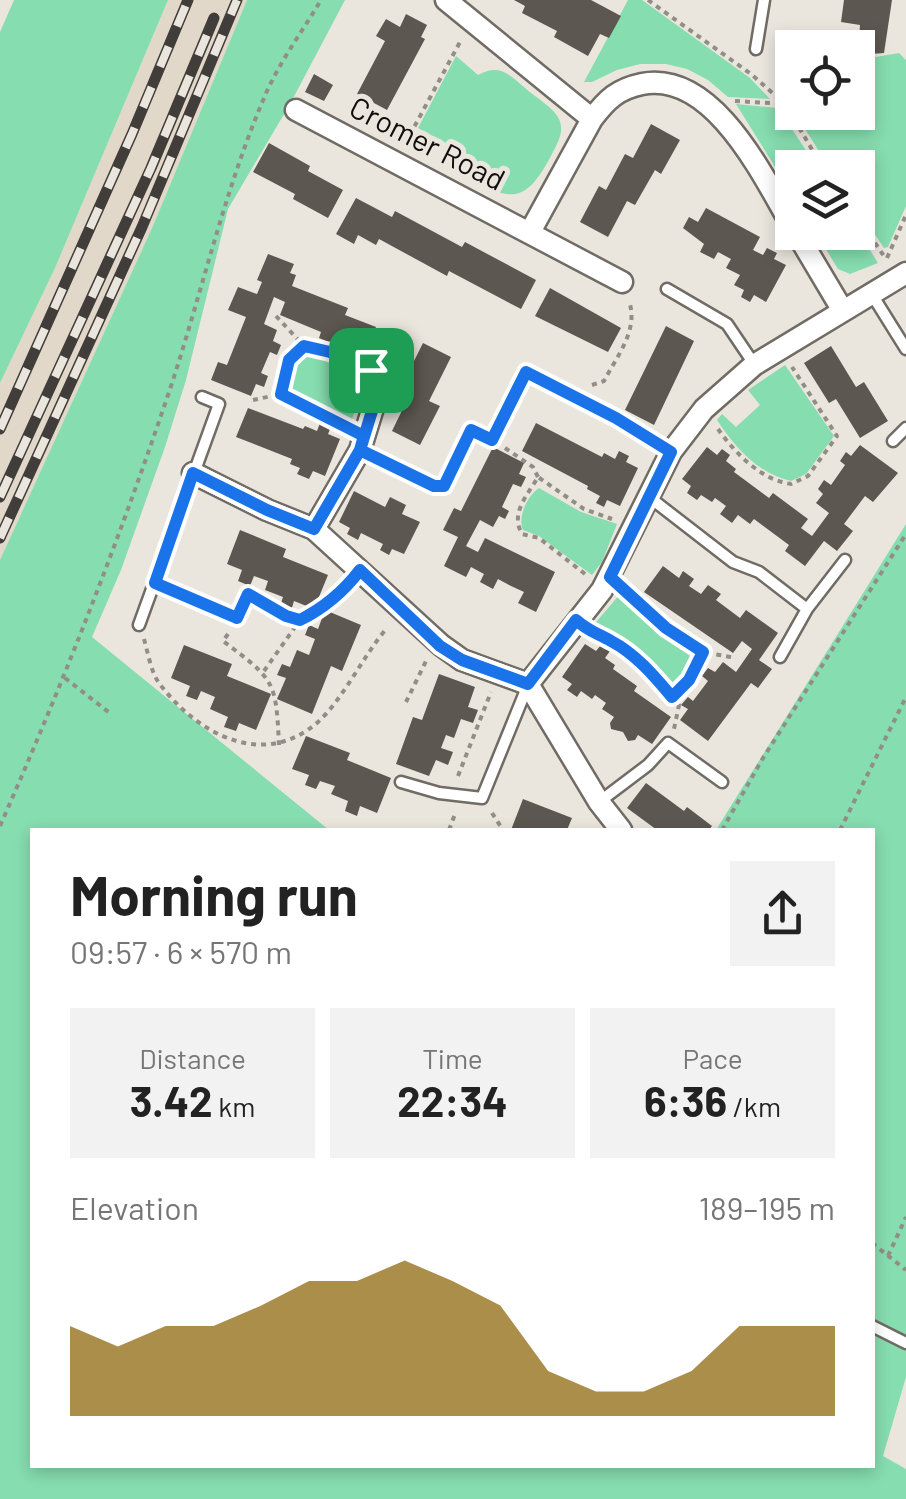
<!DOCTYPE html>
<meta charset="utf-8">
<style>
body{margin:0;font-family:Barlow,sans-serif;background:#f2f2f2;color:#222;height:100vh;display:flex;flex-direction:column;font-size:38px;white-space:nowrap}
*{box-sizing:border-box;margin:0}
p{font-size:32px;color:#767676}
.icon{flex:none;width:55px;height:55px;fill:none;stroke:currentColor;stroke-width:2;stroke-linecap:round;stroke-linejoin:round}
.map{position:relative;flex:1;overflow:hidden}
.sheet{position:absolute;left:30px;top:828px;width:845px;height:640px;display:flex;flex-direction:column;background:#fff;border-radius:0px;box-shadow:0 5px 15px #0003}
.sheet>*{flex:none}
.buttons{position:absolute;left:775px;top:30px;display:grid;gap:20px}
.buttons a{display:grid;place-items:center;width:100px;height:100px;border-radius:0px;background:#fff;box-shadow:0 5px 15px #0003;font-size:50px}
.pin{position:absolute;display:grid;place-items:center;width:85px;height:85px;color:#fff;margin:-42px;border-radius:20px;box-shadow:0 5px 15px #0006}
.round{display:grid;place-items:center;flex:none;width:105px;height:105px;border-radius:0px;background:#f2f2f2}
.headline{display:flex;align-items:center;justify-content:space-between;height:170px;padding:0 40px}
h1{font-size:55px;font-weight:700;line-height:75px}
.metrics{display:grid;grid-template-columns:repeat(3,1fr);gap:15px;height:170px;padding:10px 40px}
.metrics div{display:grid;align-content:center;border-radius:0px;background:#f2f2f2;text-align:center}
.metrics b{font-size:42px;font-weight:700}
.metrics small{font-size:28px;font-weight:400}
.metrics p{font-size:28px}
.chart{height:280px;padding:20px 40px}
.chart p{display:flex;justify-content:space-between}
.chart svg{width:100%;height:180px;margin-top:10px;fill:#895f00;opacity:.7}
.map>svg:first-child{display:block}
</style>
<div class="map">
<svg width="906" height="1499" viewBox="0 0 906 1499">
<rect width="100%" height="100%" fill="#ebe6dd"/>
<!-- built -->
<path fill="#e2d8ca" d="M168,0H247L153,226L0,560V383L55,268Z"/>
<!-- green -->
<path fill="#86ddaf" d="M14,0H168L55,268L0,383V32Z
M247,0H345L290,104L228,209L186,380L165,447L121,570L92,637L329,830H32V1465H872V830H716L906,524V1377L883,1456L906,1469V1499H0V560L153,226Z
M628,0H642L750,78L770,99L728,97L708,80L687,69L666,64H640L617,70L592,82H584Z
M899,53L906,60V206L888,247L884,248L858,209V168L829,167L795,113L858,112V60Z
M456,56L478,75C499,64 508,73 525,88C535,97 553,107 559,119C565,132 557,144 551,156C528,198 516,204 472,181C460,174 449,170 441,158L446,143L418,128Z
M736,104L778,108L817,167L792,168V194Z
M858,231L878,263L850,274L838,269L816,233Z
M307,351L367,371L350,426L336,416L285,393L294,361Z
M785,365L834,436L806,474L791,481C758,474 734,446 717,420L722,414L736,427L760,405L748,390Z
M539,488L581,512L617,524L602,562L592,575L539,536L523,530C517,517 528,495 539,488Z
M621,593L662,629L699,653L687,677L673,693C647,665 625,644 591,628Z"/>
<!-- building -->
<path fill="#5c5750" d="M514,0H591L621,16L609,38L600,34L588,56L554,37L557,31L522,13L525,6Z
M844,0H892L884,53L858,55L860,25L841,22Z
M406,14L427,25L421,37L425,39L387,110L357,94L385,41L376,36L386,19L400,27Z
M314,74L333,85L324,101L305,92Z
M651,124L680,140L661,174L655,170L635,205L627,201L608,237L580,222L599,186L606,190L625,154L633,158Z
M269,143L310,166L308,171L343,190L328,218L293,199L295,194L253,172Z
M356,198L392,217L395,211L462,247L465,242L536,280L521,309L449,271L447,276L379,239L376,245L358,235L354,244L336,234Z
M706,208L760,237L753,250L763,255L767,248L777,253L774,259L786,265L766,302L754,295L750,302L741,297L744,290L734,285L740,275L726,268L731,259L718,252L714,259L700,252L704,244L683,228L689,217L698,222Z
M268,254L294,264L290,273L296,275L292,286L348,308L345,315L376,327L364,357L319,338L321,332L280,315L285,302L274,297L264,324L277,330L273,341L281,345L277,355L270,352L261,373L268,376L264,387L256,384L251,396L211,380L218,362L227,365L246,317L228,310L238,287L257,294L262,282L257,280Z
M550,288L621,328L608,352L535,316Z
M666,326L694,341L654,425L625,410Z
M423,343L451,357L429,401L440,406L420,445L392,431L411,392L401,387Z
M831,346L856,387L864,382L888,421L860,438L836,399L829,403L804,363Z
M248,408L303,429L305,426L317,431L320,423L331,427L328,434L340,439L325,476L313,471L309,479L297,474L300,468L290,464L292,459L236,437Z
M536,423L602,457L604,453L615,459L619,451L629,456L626,462L638,468L620,506L607,500L604,507L596,503L600,496L587,489L588,486L522,451Z
M860,445L898,473L873,502L865,496L844,524L853,531L837,551L824,541L805,566L785,551L789,545L754,519L750,524L738,515L732,523L720,514L726,506L715,498L712,502L701,495L697,500L687,493L691,486L682,479L707,447L717,455L722,449L730,455L726,461L736,469L734,472L769,498L773,493L808,519L801,528L812,536L829,513L816,503L823,494L818,489L824,480L831,485L845,465L840,461L846,452L851,456Z
M493,447L524,463L519,474L526,477L521,487L513,484L502,507L509,511L505,519L499,516L493,527L480,520L466,546L478,552L485,538L555,572L536,612L518,603L524,592L511,586L498,579L493,589L480,582L484,574L471,567L466,577L444,566L458,537L443,530L454,508L461,511Z
M354,491L385,507L390,497L406,505L402,514L420,522L404,554L392,549L389,555L380,550L383,544L361,533L358,540L347,534L350,528L339,522Z
M240,530L286,549L283,557L328,575L314,609L294,601L291,611L280,606L283,597L265,590L268,581L254,576L250,586L238,581L242,570L227,564Z
M663,566L679,578L683,571L694,579L689,586L701,594L708,585L721,594L716,600L740,618L746,610L778,633L759,660L772,669L758,688L751,683L708,741L680,720L688,709L681,705L688,697L693,701L708,681L702,676L708,668L715,672L723,662L736,672L752,649L742,641L733,653L644,592Z
M325,610L361,625L342,671L331,666L312,714L277,699L286,678L277,675L282,664L290,667L297,650L309,655L315,639L305,635L309,625L318,629Z
M585,644L596,651L601,645L610,651L605,658L615,665L613,669L637,686L634,691L671,717L652,744L638,735L635,740L628,741L623,732L611,729L610,723L614,717L602,709L606,703L595,695L592,699L581,691L577,697L567,690L572,684L562,677Z
M184,645L232,664L227,676L271,694L256,730L239,723L236,731L224,727L228,717L210,709L215,697L201,691L197,700L186,696L190,686L171,678Z
M439,674L475,687L468,707L478,710L473,723L461,719L454,738L446,735L441,748L453,752L448,765L436,760L429,776L396,764L413,717L422,720Z
M306,736L350,753L347,760L391,778L377,813L360,806L357,816L345,811L348,801L331,794L335,786L320,781L316,789L305,785L309,775L292,769Z
M646,783L684,811L687,807L712,826L709,830H657L627,808Z
M523,799L572,818L567,830H511Z"/>
<g fill="none" stroke-linecap="round" stroke-linejoin="round">
<!-- service casing -->
<g stroke="#706b64" stroke-width="15">
<path id="service" d="M756,49L764,0
M667,289L727,324L754,364
M871,293L906,349
M492,440L526,372L616,418L671,452
M893,441L906,428
M360,450L434,486
M649,497L733,562L759,572L807,609
M155,583L237,618
M139,625L219,404L202,397
M780,657L807,609L845,560
M401,782L439,793L482,798L528,685
M599,802L648,765L668,743L722,782
M872,1326L906,1343"/>
</g>
<!-- minor casing -->
<g stroke="#706b64" stroke-width="25">
<path id="minor" d="M446,0L592,119C607,99 618,89 642,84C713,70 763,176 792,226
M296,110L622,282
M530,232L592,119
M796,232L843,311
M193,473L267,510L314,529L441,645L462,660L528,684
M314,529L360,450L376,398
M528,684L602,590L671,452L704,409L754,365L906,273
M528,684L599,802L621,830"/>
</g>
<!-- path -->
<path stroke="#918d87" stroke-width="4" stroke-dasharray="5 5" stroke-linecap="butt" d="M648,0L751,74L785,104L823,168
M735,101L785,104
M405,144L460,42
M858,218L886,259
M887,258L906,215
M276,316L304,346
M371,370L387,329
M592,385L604,381C617,356 639,330 629,301
M253,400L281,394
M342,427L281,394L289,360L304,346L331,352L371,370L369,378
M718,429C735,453 761,480 791,484L808,476L837,436L792,367
M505,448L533,467L538,477
M448,477L471,431L479,434
M585,574L539,538L522,534C510,513 527,496 538,477L584,509L612,519
M627,593L666,628L703,652L736,658
M244,604L249,593L286,616L300,620
M228,634L223,641C275,680 276,681 279,745
M595,635C631,648 656,677 679,705L674,729
M144,639C148,653 151,672 159,683C197,734 263,770 318,722C344,698 363,656 387,628
M264,671L300,620L318,611L347,587
M65,678L111,714
M672,697L689,680L703,652
M406,702L426,661
M458,776L491,692
M492,813L503,830
M0,826C63,683 118,543 168,395C201,297 223,194 264,98C278,64 302,32 321,0
M449,830L455,814
M722,830L763,758L906,534
M840,830L906,697
M872,1243L906,1270
M888,1256L906,1217"/>
<!-- service -->
<use href="#service" stroke="#fff" stroke-width="10"/>
<!-- minor -->
<use href="#minor" stroke="#fff" stroke-width="20"/>
<!-- rail casing -->
<g stroke="#403d3a" stroke-width="11">
<path id="rail" d="M0,429L132,134L188,0
M0,497L151,168L214,18
M0,538L142,227L237,0"/>
</g>
<!-- rail -->
<use href="#rail" stroke="#ebe6dd" stroke-width="8" stroke-dasharray="22" stroke-linecap="butt"/>
</g>
<g fill="none" stroke-linecap="round" stroke-linejoin="round">
<!-- route casing -->
<g stroke="#fff" stroke-width="20">
<path id="route" d="M371,370L364,395L376,398L360,450L314,529L267,510L193,473L155,583L237,618L248,594L286,616L300,620C324,608 344,591 360,570L440,646L462,660L528,684L576,620C588,631 597,633 611,641C636,654 655,677 672,697L689,680L703,652L666,628L610,577L671,452L616,418L526,372L492,440L471,430L444,486H434L360,450L364,436L281,394L289,360L304,346L330,352L371,370"/>
</g>
<!-- route -->
<use href="#route" stroke="#1a73e8" stroke-width="12"/>
</g>
<g text-anchor="middle" stroke-width="10" stroke-linejoin="round" paint-order="stroke">
<!-- street labels -->
<g font-size="30" fill="#100e0c" stroke="#ebe6dd">
<text transform="translate(427 144) rotate(27)" y="10">Cromer Road</text>
</g>
</g>
</svg>
<div class="buttons">
<a><svg class="icon" aria-label="locate" viewBox="0 0 24 24"><circle cx="12" cy="12" r="6"/><path d="M12 2v4M12 18v4M2 12h4M18 12h4"/></svg></a>
<a><svg class="icon" aria-label="layers" viewBox="0 0 24 24"><path d="M12 4l9 5-9 5-9-5zM3 14l9 5 9-5"/></svg></a>
</div>
<div class="pin" style="left:371px;top:370px;background:#1e9e55"><svg class="icon" aria-label="arrive" viewBox="0 0 24 24"><path d="M6 21V4h12l-3 4 3 4H6"/></svg></div>
<section class="sheet">
<div class="headline"><div><h1>Morning run</h1><p>09:57 · 6 × 570 m</p></div><a class="round"><svg class="icon" aria-label="share" viewBox="0 0 24 24"><path d="M12 15V3M7 8l5-5 5 5M5 13v7h14v-7"/></svg></a></div>
<div class="metrics">
<div><p>Distance</p><b>3.42<small> km</small></b></div>
<div><p>Time</p><b>22:34</b></div>
<div><p>Pace</p><b>6:36<small> /km</small></b></div>
</div>
<div class="chart"><p><span>Elevation</span>189–195 m</p>
<svg viewBox="0 0 160 44" preserveAspectRatio="none"><path d="M0 44V22L10 27L20 22L30 22L40 17L50 11L60 11L70 6L80 11L90 17L100 33L110 38L120 38L130 33L140 22L150 22L160 22V44z"/></svg>
</div>
</section>
</div>
